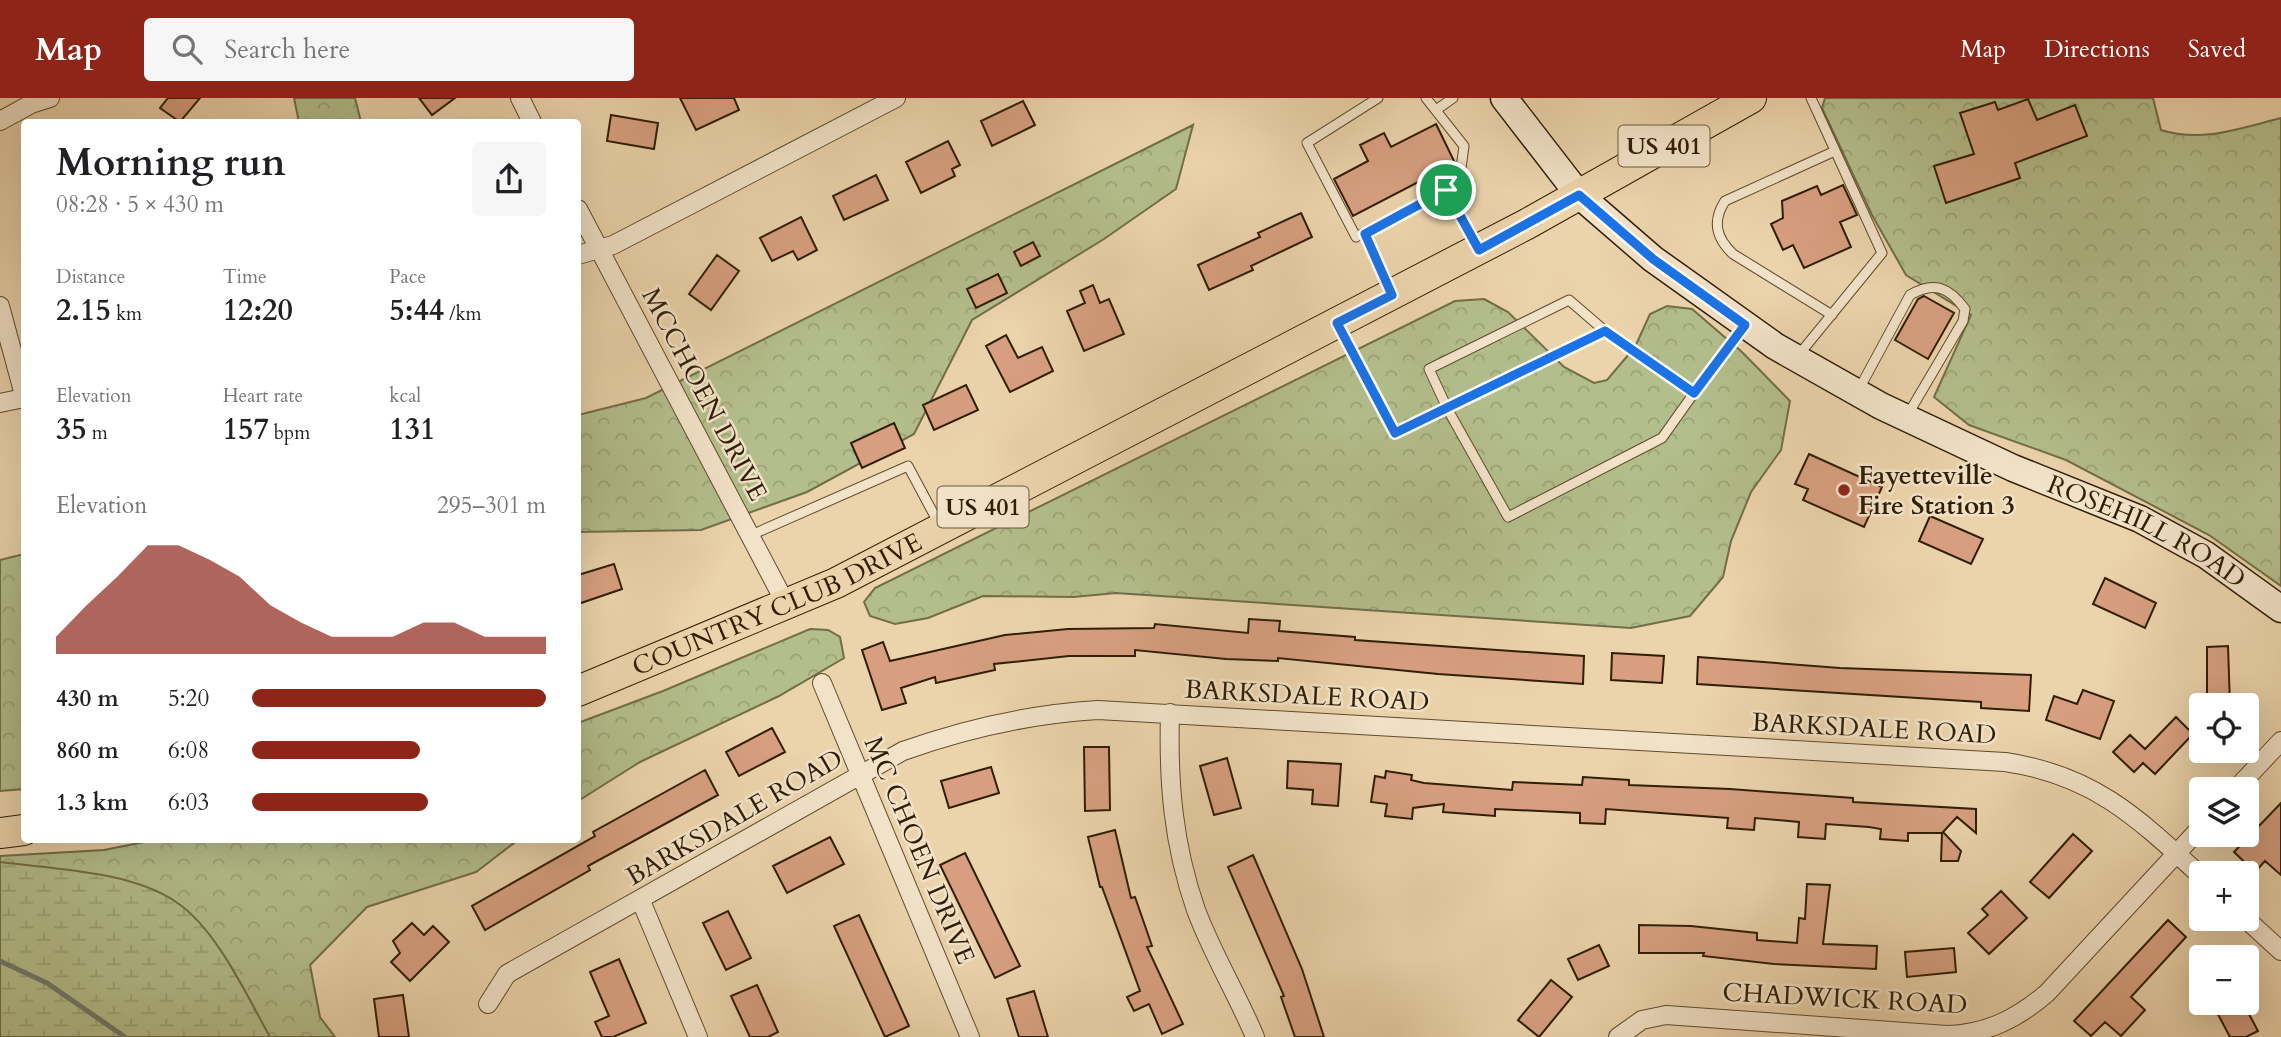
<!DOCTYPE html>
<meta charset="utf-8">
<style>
body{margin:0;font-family:Cardo,serif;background:#f6f6f6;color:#202124;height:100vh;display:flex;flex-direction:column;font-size:26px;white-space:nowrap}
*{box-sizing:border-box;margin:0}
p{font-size:23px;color:#757577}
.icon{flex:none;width:38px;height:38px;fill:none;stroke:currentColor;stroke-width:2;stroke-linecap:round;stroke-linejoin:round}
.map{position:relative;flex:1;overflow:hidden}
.panel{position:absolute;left:21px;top:21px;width:560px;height:724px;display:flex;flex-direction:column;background:#fff;border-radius:7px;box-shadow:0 7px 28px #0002}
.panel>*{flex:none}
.tools{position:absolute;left:2189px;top:595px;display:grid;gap:14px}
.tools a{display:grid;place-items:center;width:70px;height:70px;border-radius:7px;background:#fff;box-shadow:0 7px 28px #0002;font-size:35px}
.pin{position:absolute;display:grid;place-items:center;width:60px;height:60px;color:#fff;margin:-30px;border:4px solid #fff;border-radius:50%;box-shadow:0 2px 7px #0007}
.round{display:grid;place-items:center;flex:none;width:74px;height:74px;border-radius:7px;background:#f6f6f6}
.overview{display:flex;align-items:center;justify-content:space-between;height:119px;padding:0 35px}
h1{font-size:38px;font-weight:600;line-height:52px}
.figures{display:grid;grid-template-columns:repeat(3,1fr);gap:10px;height:119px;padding:7px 35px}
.figures div{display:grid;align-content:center}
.figures b{font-size:30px;font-weight:600}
.figures small{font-size:19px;font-weight:400}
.figures p{font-size:19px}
.chart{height:196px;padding:14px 35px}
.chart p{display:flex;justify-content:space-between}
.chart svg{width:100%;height:126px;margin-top:7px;fill:#8f2418;opacity:.7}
ul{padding:0 35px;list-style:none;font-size:23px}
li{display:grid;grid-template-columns:112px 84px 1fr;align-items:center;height:52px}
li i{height:18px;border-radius:9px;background:#8f2418}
header{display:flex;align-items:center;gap:42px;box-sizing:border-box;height:98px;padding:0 35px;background:#8f2418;color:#fff}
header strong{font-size:33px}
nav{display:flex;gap:38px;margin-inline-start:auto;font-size:24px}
.search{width:490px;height:63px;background:#f6f6f6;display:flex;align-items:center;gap:18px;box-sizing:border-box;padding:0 24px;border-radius:7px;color:#757577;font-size:26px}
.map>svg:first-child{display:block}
</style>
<header>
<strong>Map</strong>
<div class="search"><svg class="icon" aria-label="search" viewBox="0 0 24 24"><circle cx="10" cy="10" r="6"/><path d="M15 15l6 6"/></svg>Search here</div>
<nav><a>Map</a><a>Directions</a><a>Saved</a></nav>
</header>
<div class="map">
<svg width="2281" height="939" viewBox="0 0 2281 939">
<defs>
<pattern id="forest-crowns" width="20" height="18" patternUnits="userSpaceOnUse" patternTransform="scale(1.75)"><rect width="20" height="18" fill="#b3be8c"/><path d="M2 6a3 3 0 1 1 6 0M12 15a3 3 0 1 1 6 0" fill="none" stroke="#9aa377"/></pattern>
<pattern id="wetland-marsh" width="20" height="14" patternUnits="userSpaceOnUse" patternTransform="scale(1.75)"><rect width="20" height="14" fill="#b3be8c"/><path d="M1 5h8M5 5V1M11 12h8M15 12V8" fill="none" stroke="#9aa377"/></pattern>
</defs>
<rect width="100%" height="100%" fill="#ebd3ab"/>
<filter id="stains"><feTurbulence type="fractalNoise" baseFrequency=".00286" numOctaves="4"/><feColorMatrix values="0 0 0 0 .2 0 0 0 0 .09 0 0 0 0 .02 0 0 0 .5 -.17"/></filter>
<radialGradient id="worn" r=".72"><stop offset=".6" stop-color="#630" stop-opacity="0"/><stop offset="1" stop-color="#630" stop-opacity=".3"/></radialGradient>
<!-- forest -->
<path fill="url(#forest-crowns)" stroke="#726e48" stroke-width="2" d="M294,0H355L361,24H299Z
M1825,0H2153L2161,32C2202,45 2241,30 2281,20V488L2209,437L2066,362L1969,327L1934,299L1971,217L1906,177L1872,117L1822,10Z
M1193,27L1176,91L1104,141L972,222L914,336L807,394L701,432L578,434V317L646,300Z
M1484,201L1508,214L1564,269L1594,285L1607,282L1635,249L1650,216L1667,208L1692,211L1742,254L1790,303L1781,352L1751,394L1731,443L1723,479L1690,518L1631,530L1116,495L1073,499L983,498L928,520L895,526L870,518L864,504L875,490L1455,203Z
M24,456V691L0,693V462Z
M810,531L828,532L840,539L844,560L779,598L640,664L578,703V625L663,593Z
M154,742H518L476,774L367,809L310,867L320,919L335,939H0V758L104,752Z"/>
<!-- wetland -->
<path fill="url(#wetland-marsh)" stroke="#726e48" stroke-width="2" d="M0,764C53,771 131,773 176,804C216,830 247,898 270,939H0Z"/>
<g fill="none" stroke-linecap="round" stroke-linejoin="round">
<!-- stream -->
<path stroke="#6e7a69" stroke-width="5" d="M0,863L47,885L125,939"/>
</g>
<!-- building -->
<path fill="#d79f80" stroke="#301e05" stroke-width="2" d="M168,0H200L180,24L160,10Z
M419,0H455L432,17Z
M680,0H734L739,12L696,32Z
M2028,1L2037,22L2075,7L2087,38L2015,65L2020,80L1946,105L1934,68L1974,56L1960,15L1995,4L1998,12Z
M1023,3L1035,27L992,48L981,23Z
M611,17L658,25L654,51L607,43Z
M1436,26L1455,65L1353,118L1334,81L1368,63L1360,47L1384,35L1391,49Z
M948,43L960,67L952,71L955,78L921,95L906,64Z
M876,77L888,102L844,122L833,98Z
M1843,87L1857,117L1840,124L1851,149L1804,170L1793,147L1783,152L1771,126L1783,120L1782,103L1817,88L1821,97Z
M1301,115L1312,139L1251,168L1253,172L1209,192L1198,167L1260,139L1258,135Z
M801,119L817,152L798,162L793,153L772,163L760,140Z
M1033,144L1040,158L1021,168L1014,154Z
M717,157L739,173L711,212L689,196Z
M998,176L1007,195L976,210L967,191Z
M1093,187L1100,205L1109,201L1124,236L1084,253L1067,213L1085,205L1080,193Z
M1924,198L1954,215L1928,261L1895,242L1918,201Z
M1006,237L1018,260L1042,249L1053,273L1010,294L986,248Z
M966,287L978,312L934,332L923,307Z
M894,325L905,350L862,370L851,345Z
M1809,356L1882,389L1864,429L1803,402L1808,391L1795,386Z
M1930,418L1983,441L1971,466L1919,443Z
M614,466L622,491L578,506V477Z
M2105,480L2156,505L2145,530L2093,506Z
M1249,521L1280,523L1279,533L1355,539V542L1584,558L1583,586L1438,576L1278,560V563L1226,561L1135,552V558H1069L994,566L995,572L936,585L935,579L901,590L906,605L882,612L862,552L883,544L890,563L1005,537L1068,531L1154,530L1155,526L1248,535Z
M2228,548L2230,607H2207V549Z
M1612,555L1664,558L1662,585L1611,582Z
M1698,559L1840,570L2031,577L2029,613L1981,610V604L1697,586Z
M2083,592L2114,603L2100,641L2046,622L2054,598L2077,606Z
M2176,619L2193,636L2155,676L2143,665L2134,674L2113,654L2130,637L2145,651Z
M772,630L785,654L739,678L726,654Z
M1084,649H1109L1110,712L1085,713Z
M1227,660L1241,710L1214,717L1200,668Z
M1288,663L1341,666L1338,708L1312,706L1313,692L1287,690Z
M991,669L999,695L949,710L941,683Z
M705,672L718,697L588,768L590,772L485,832L472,808L595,738L593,734Z
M1386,673L1412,677L1411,682L1424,685L1512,692L1513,684L1582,687L1583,679L1629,682V687L1730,691L1853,700V704L1976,711V735L1957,719L1943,734L1961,753L1958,763H1941L1942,735H1908V743L1880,741L1881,731L1869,729L1826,726L1825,741L1798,739L1799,724L1755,720L1754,732L1727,730L1728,720L1606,711L1605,726L1580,725V715L1495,711V718L1443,714L1444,706L1413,710L1412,721L1385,718L1387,706L1371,704L1375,678L1385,680Z
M2281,705V777L2265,763L2255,774L2234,754Z
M1115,732L1131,800L1135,799L1152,848L1147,849L1183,926L1162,936L1149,906L1134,913L1127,899L1140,893L1102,789H1100L1088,739Z
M2073,736L2092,753L2049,800L2030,784Z
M830,739L844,766L787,795L773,768Z
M965,755L1020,868L995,880L940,767Z
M1253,757L1302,871L1324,939H1295L1281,899L1284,898L1228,769Z
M1807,786L1830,787L1823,846L1877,848L1876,871L1774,866L1703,858L1704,855H1639V827L1691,828L1757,835V842L1797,845L1799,820L1805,821Z
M2001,793L2027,820L1989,856L1968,835L1988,817L1982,811Z
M728,813L751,860L726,872L703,825Z
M859,817L909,928L885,939L834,828Z
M2168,822L2186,839L2131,899L2145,912L2121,938L2105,924L2091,938L2074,923Z
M412,825L424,837L433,828L449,844L410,883L391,864L400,855L393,843Z
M1599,847L1609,868L1578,882L1568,861Z
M1954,850L1956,874L1907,879L1905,854Z
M619,861L646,925L613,939H602L595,924L609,918L590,874Z
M1551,882L1572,899L1539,939L1518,922Z
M757,887L778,934L768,939H750L731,898Z
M1034,893L1048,939H1019L1007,901Z
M403,897L409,939H379L374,901Z
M2212,905H2243L2258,933L2246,939H2230Z"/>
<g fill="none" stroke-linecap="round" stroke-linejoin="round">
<!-- lane casing -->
<g stroke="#5f4b2e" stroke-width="11">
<path id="lane" d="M1378,0L1307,45L1356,139L1459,85L1464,48L1426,0
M1436,12L1453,0
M1446,92L1477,149
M1365,136L1390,192
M1832,217L1733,156C1716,140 1712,123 1725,103L1835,53
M1340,230L1395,335L1605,233L1694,295L1743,230
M1605,233L1569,202L1429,271L1448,312L1508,419L1662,340L1694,295
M1797,259L1882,155L1811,0
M1858,293L1910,197C1934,183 1949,189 1965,211L1963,223L1907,318
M749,438L908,368L939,426"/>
</g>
<!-- street casing -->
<g stroke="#5f4b2e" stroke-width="20">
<path id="street" d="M520,0L532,24
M0,23L31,6L50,0
M578,111L786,506
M578,157L613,147L896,0
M0,208L24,297
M0,305L24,300
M822,585L970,939
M1170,615C1168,684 1173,746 1196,812C1212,855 1237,896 1255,939
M2236,691L2281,643
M641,803L698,939
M2246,821L2281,853
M488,906L507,876L903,653C968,630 1030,616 1098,612L2005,664C2094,677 2138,720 2202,779
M1618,939L1642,922L1666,917L1947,937C1986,936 2017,921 2047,895L2202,728"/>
</g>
<!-- secondary casing -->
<g stroke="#301e05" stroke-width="29">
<g id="secondary">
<path id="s1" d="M1504,0L1579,97L1653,161L1775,248L1881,308L2013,370L2140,421L2206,457L2281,511"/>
</g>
</g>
<!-- primary casing -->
<g stroke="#301e05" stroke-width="32">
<g id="primary">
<path id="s2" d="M578,593L836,485L1527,126L1751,0"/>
<path d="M0,735L24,732"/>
</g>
</g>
<!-- lane -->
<use href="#lane" stroke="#f2e2c8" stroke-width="9"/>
<!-- street -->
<use href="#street" stroke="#f2e2c8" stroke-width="18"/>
<!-- secondary -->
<use href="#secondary" stroke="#f2e2c8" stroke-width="26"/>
<!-- primary -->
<use href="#primary" stroke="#ebd3ab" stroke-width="30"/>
</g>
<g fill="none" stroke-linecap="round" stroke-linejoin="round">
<!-- route casing -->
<g stroke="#fff" stroke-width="14">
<path id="route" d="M1446,92L1479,152L1579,97L1653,161L1745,227L1694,295L1605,233L1395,335L1337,225L1392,197L1365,136Z"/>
</g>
<!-- route -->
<use href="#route" stroke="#1a73e8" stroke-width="9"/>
</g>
<!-- markers -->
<circle fill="#8f2418" stroke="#f2e2c8" stroke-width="2.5" cx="1844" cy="392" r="7"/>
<g text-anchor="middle" stroke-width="5" stroke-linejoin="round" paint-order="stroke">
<!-- shield labels -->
<g fill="#f2e2c8" stroke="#6a5940" stroke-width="2">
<rect x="1618.5" y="27.5" width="91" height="41" rx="5"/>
<rect x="937.5" y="388.5" width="91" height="41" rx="5"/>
</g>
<g font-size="24" font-weight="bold" fill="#301e05">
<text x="1664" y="56">US 401</text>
<text x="983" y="417">US 401</text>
</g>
<!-- street labels -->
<g font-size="26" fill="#301e05" stroke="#f2e2c8">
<text transform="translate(705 296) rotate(62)" y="9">MCCHOEN DRIVE</text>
<text dy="9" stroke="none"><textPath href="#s1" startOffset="786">ROSEHILL ROAD</textPath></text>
<text dy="9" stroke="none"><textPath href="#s2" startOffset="217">COUNTRY CLUB DRIVE</textPath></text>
<text transform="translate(1307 597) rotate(3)" y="9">BARKSDALE ROAD</text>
<text transform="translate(1874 630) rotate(3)" y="9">BARKSDALE ROAD</text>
<text transform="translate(734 719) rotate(-30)" y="9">BARKSDALE ROAD</text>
<text transform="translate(920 752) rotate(67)" y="9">MC CHOEN DRIVE</text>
<text transform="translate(1845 900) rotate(3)" y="9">CHADWICK ROAD</text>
</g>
<!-- poi labels -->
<g font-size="26" font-weight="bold" fill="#301e05" stroke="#f2e2c8" text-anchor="start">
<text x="1858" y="386">Fayetteville<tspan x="1858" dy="30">Fire Station 3</tspan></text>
</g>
</g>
<rect width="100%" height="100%" filter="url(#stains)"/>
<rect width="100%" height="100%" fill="url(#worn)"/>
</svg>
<div class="tools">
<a><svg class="icon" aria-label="locate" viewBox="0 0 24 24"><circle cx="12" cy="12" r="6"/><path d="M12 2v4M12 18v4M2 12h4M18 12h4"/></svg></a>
<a><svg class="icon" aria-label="layers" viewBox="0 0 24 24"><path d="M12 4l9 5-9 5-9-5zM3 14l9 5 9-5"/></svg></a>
<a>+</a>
<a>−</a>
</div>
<div class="pin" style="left:1446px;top:92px;background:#1e9e55"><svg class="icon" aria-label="arrive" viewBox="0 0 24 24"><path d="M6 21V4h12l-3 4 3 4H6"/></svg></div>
<section class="panel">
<div class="overview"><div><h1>Morning run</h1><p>08:28 · 5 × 430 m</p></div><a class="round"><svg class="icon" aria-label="share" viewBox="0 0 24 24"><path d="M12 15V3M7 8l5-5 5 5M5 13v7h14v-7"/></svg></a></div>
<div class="figures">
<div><p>Distance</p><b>2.15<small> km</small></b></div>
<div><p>Time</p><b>12:20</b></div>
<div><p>Pace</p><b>5:44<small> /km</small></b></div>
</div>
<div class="figures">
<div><p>Elevation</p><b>35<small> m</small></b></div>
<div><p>Heart rate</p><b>157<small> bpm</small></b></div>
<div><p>kcal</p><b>131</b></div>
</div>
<div class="chart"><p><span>Elevation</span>295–301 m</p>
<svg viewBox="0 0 160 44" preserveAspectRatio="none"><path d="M0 44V38L10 27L20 17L30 6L40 6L50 11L60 17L70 27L80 33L90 38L100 38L110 38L120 33L130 33L140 38L150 38L160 38V44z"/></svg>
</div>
<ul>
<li><b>430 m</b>5:20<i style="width:100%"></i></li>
<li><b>860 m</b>6:08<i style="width:57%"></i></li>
<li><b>1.3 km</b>6:03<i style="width:60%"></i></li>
</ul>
</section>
</div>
